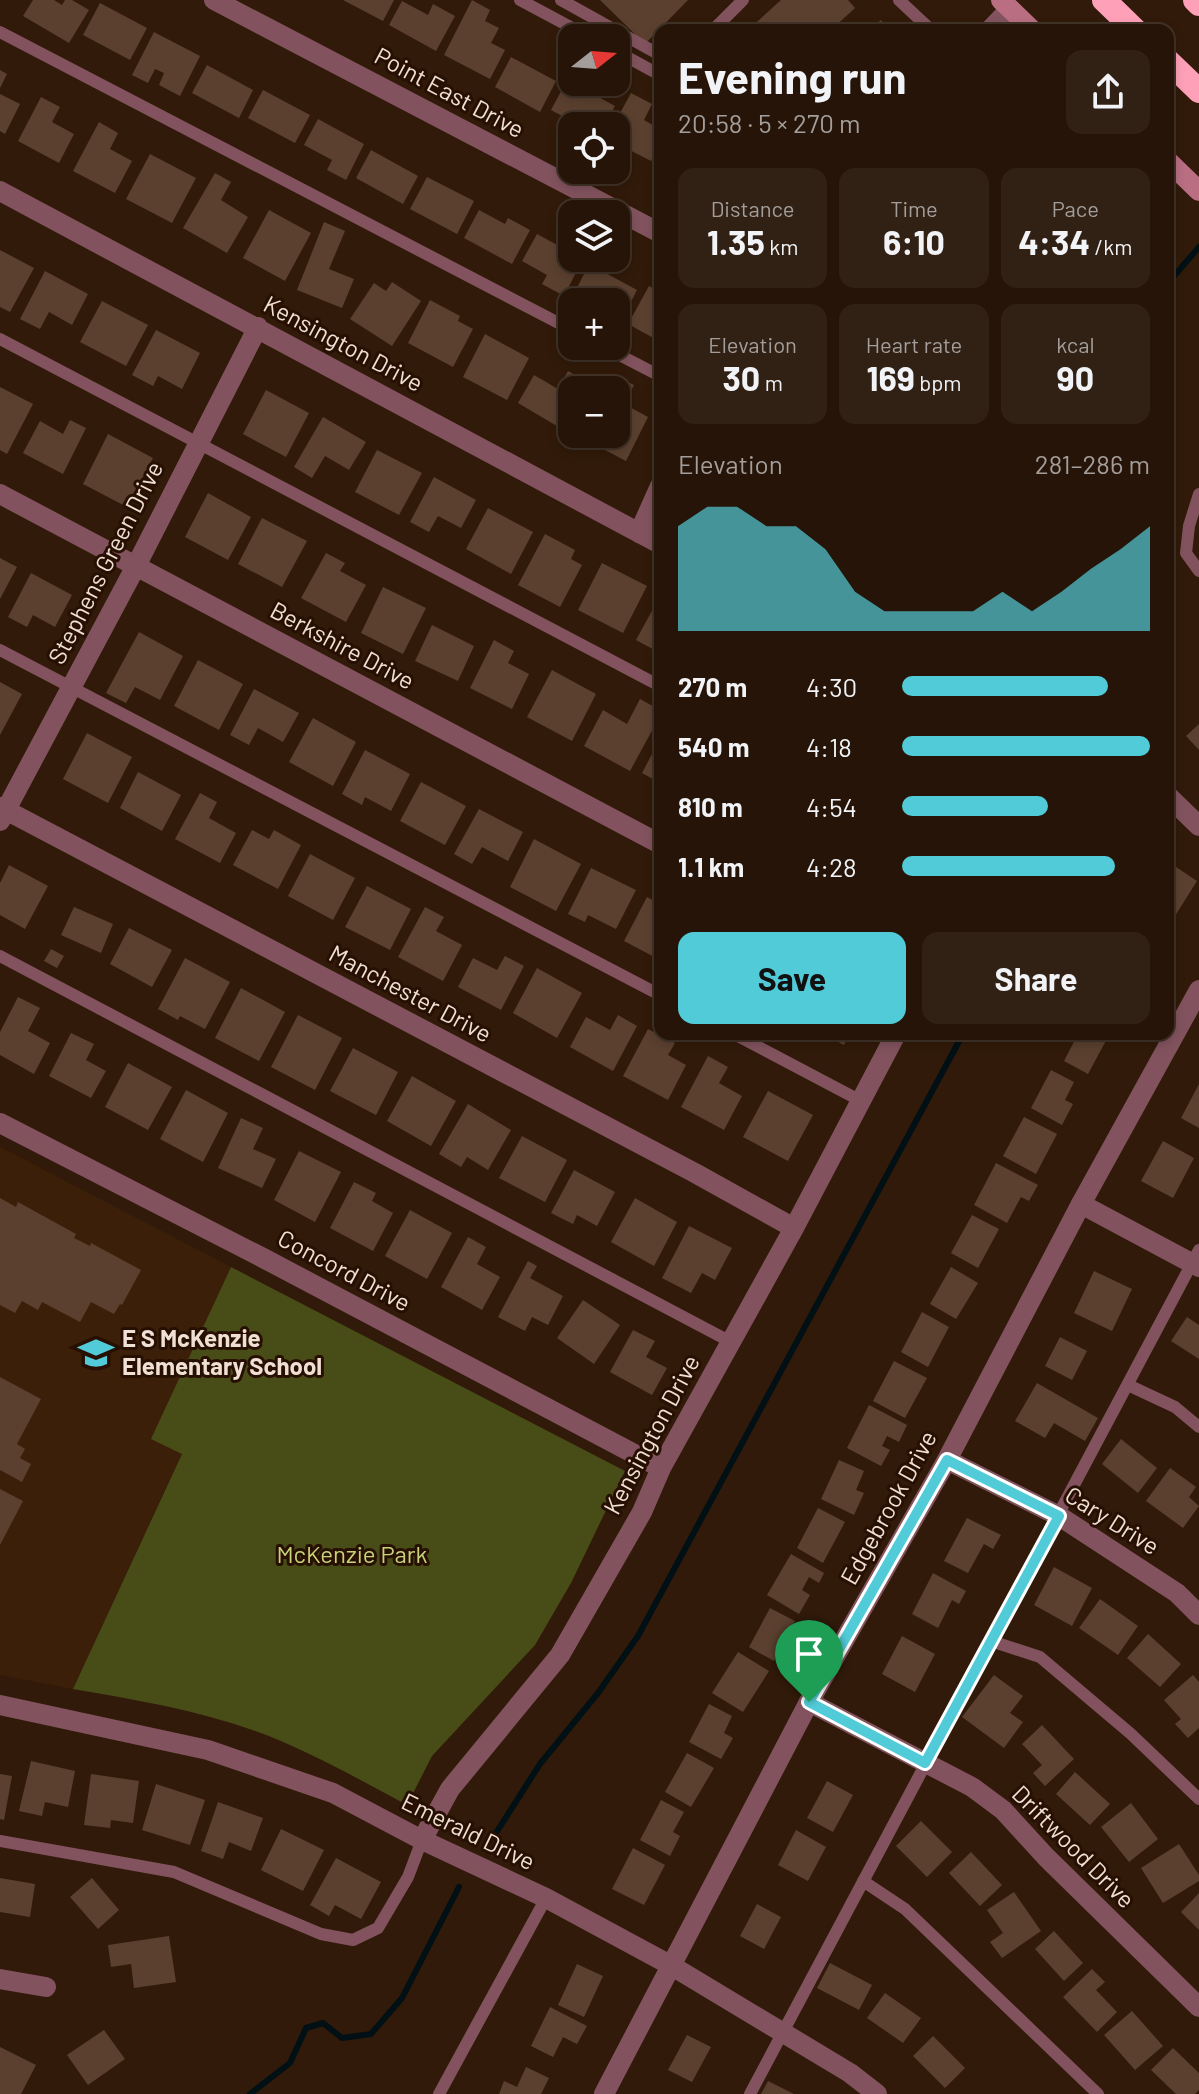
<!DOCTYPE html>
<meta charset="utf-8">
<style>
body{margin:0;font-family:Barlow,sans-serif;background:#312115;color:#f1f3f6;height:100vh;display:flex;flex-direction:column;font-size:30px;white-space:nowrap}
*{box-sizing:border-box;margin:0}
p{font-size:26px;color:#a39e9b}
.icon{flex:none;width:44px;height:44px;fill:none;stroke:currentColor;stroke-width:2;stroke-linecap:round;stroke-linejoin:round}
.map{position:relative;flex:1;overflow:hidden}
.drawer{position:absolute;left:654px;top:24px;width:520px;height:1016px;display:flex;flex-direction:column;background:#251407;border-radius:16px;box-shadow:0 4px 12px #0003,0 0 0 2px #423328}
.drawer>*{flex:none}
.needle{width:52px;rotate:73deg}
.fabs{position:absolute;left:558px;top:24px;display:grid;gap:16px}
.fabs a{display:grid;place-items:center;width:72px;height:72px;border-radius:16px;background:#251407;box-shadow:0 4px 12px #0003,0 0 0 2px #423328;font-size:40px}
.pin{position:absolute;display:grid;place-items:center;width:68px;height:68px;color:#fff;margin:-82px -34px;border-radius:50% 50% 50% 0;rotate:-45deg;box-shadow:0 0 8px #0007}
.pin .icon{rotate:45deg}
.round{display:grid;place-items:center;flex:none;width:84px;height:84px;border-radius:16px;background:#312115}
.head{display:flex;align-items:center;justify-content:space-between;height:136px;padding:0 24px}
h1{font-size:44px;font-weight:700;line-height:60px}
.stats{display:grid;grid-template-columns:repeat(3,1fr);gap:12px;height:136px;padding:8px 24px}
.stats div{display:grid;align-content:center;border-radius:16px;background:#312115;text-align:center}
.stats b{font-size:34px;font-weight:700}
.stats small{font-size:22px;font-weight:400}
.stats p{font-size:22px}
.chart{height:224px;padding:16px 24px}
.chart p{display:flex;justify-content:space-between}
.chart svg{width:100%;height:144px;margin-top:8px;fill:#52cbd8;opacity:.7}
.cta{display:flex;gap:16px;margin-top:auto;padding:16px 24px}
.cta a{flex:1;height:92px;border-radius:16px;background:#52cbd8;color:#111;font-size:32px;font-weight:700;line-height:92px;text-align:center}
.cta a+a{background:#312115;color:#f1f3f6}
ul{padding:0 24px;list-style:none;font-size:26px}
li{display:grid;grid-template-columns:128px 96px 1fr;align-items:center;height:60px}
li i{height:20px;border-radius:10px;background:#52cbd8}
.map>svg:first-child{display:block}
</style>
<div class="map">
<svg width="1199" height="2094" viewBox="0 0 1199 2094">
<rect width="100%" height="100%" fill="#311a09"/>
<!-- built -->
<path fill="#3c1f09" d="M0,1147L231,1267L152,1438L182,1453L73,1689L0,1675Z"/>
<!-- green -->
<path fill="#484d18" d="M231,1267L625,1471L571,1583L535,1645L432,1756L407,1805C366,1783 325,1760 281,1741C215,1713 143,1701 73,1689L182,1454L151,1439Z"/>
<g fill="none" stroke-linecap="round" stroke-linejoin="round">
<!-- stream -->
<path stroke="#001014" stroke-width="6" d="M1168,283L1199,247
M494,1836L540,1764L598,1693L638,1636L963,1034
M250,2094L290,2063L306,2028L323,2023L342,2038L371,2034L402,1998L459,1887"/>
</g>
<!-- building -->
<path fill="#5b402f" d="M33,0H54L62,5L65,0H72L89,10L69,43L23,16Z
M343,0H394L383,21Z
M472,0L490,10L485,21L499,28L491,43L505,50L490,79L444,55Z
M600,0H688L645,44Z
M781,0H848L855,8L831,30H748Z
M402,1L428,15L433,4L455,16L436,51L389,25Z
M100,3L147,28L130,60L83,35Z
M881,20L889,30H869Z
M154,32L200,56L180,96L159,85L164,73L155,69L148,83L132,75Z
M511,57L556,81L540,112L495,87Z
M207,65L253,90L239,118L192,93Z
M0,70L7,74L0,88Z
M567,80L615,106L604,126H581L551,110Z
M263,90L310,115L295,143L248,118Z
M631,93L652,104L644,120L660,129V145L651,161L616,143V126H613Z
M0,94L20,104L5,134L0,131Z
M41,97L60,107L52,122L74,134L59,163L18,141Z
M318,119L364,144L346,180L327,170L332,160L304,145Z
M99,122L118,133L110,149L132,161L115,193L73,171Z
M371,150L418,176L403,204L356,178Z
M150,154L196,178L172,223L126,199Z
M215,173L231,182L221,200L248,217L227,253L183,228Z
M427,177L474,201L457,234L410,209Z
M269,210L311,233L285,281L243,258Z
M479,210L505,224L508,218L530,230L512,264L464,238Z
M324,222L345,231L329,269L354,279L342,308L297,290Z
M537,234L572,253V258L583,259L564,296L542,284L547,275L522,261Z
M0,250L34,268L10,312L0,307Z
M589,264L637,290L622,319L616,316V302H590L574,294Z
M45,271L88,294L72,325L49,312L40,329L20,319Z
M392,282L421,301L392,346L350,319L374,283L386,291Z
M649,286L660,292L659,341L628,324Z
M430,300L460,316L458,321L473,329L453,367L408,343Z
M102,301L148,325L126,366L80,342Z
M156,330L200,353L182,389L158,376L153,386L132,375Z
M485,334L529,358L507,400L463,377Z
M568,371L589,383L585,390H572V412L562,429L518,403L534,375L558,389Z
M614,375L634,385L624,404L648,417L626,461L582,438L584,434H616V390H606Z
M0,387L33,404L7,454L0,450Z
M266,390L309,413L286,457L243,434Z
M323,417L366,442L349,470L325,456L312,478L294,467Z
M70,420L86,428L63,474L23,453L40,421L63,434Z
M108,434L153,458L127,507L83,484Z
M377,450L422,473L399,515L355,492Z
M434,477L476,500L461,528L438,516L429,532L410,522Z
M208,493L251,517L228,560L185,537Z
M488,508L533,532L511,574L466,549Z
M262,518L307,541L282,587L238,564Z
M545,534L575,550L571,559L582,565L560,607L518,585Z
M326,553L345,563L340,571L366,585L346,622L301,598Z
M0,558L17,567L0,599Z
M602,563L647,586L623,633L578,610Z
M31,573L72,595L55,627L33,615L27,627L8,617Z
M383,587L426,608L403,654L361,633Z
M660,596V653L636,640Z
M432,625L474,646L458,681L415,661Z
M139,632L183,656L160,700L135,687L126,703L106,693Z
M494,640L514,651L508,663L529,674L512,709L470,688Z
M198,660L243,684L219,730L174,706Z
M552,670L596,694L572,741L527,717Z
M0,682L22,694L0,735Z
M254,689L299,713L283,742L258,728L249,745L230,735Z
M640,699L660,710V716L630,771L584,746L603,710L627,724Z
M313,718L356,742L333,786L289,762Z
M1199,724V750L1186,736Z
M87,733L132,757L108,803L63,779Z
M660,739V783L642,773Z
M365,750L410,774L391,811L365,797L362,805L342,794Z
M138,772L181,795L162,831L120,808Z
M421,782L466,806L445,845L400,821Z
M200,793L217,802L209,818L236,833L220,863L175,839Z
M479,809L523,832L508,861L482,847L472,864L454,854Z
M252,830L269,839L274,830L301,845L278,889L233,865Z
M534,839L581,864L556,911L510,887Z
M310,854L355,878L333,920L288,896Z
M9,865L48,886L25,929L0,915V883Z
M1173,865L1197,881L1168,927V873Z
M591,868L636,890L616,929L588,915L585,922L568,914Z
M367,886L411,909L390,950L345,927Z
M647,897L660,904V960L624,941Z
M74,907L113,924L101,953L61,935Z
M425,907L444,917L436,931L462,945L443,981L398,957Z
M129,928L172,950L152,987L110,964Z
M51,949L64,956L57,968L44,961Z
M505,956L524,966L501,1010L458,987L473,958L497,970Z
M185,958L230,982L205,1029L180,1016L178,1020L158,1009Z
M537,968L582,993L557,1038L513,1013Z
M241,988L285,1012L259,1061L215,1038Z
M18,997L40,1008L28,1031L50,1043L34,1074L0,1055V1032Z
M298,1015L342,1038L315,1090L271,1067Z
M618,1015L637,1026L613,1071L570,1047L586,1017L610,1030Z
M648,1029L675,1043L668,1055L686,1065L668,1100L623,1076Z
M71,1033L94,1044L86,1060L106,1071L91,1098L49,1076Z
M823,1034H849L844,1045Z
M1078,1034L1109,1035L1088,1074L1064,1061Z
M353,1048L398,1072L376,1115L330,1091Z
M708,1056L728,1067L719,1083L742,1096L724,1130L681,1107Z
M128,1063L172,1087L148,1130L105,1107Z
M1051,1070L1074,1082L1065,1100L1073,1104L1062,1125L1031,1108Z
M412,1076L456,1101L431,1146L387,1121Z
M1199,1084V1128L1181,1118Z
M186,1090L228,1113L203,1162L160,1139Z
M768,1091L813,1115L788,1161L743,1137Z
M468,1104L511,1130L488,1170L467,1157L461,1167L439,1154Z
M1024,1117L1057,1134L1036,1174L1003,1156Z
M241,1118L263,1128L253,1149L276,1159L262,1188L218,1168Z
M522,1136L567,1160L545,1202L499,1178Z
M1163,1141L1194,1158L1173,1198L1141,1181Z
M299,1151L341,1172L315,1222L274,1200Z
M996,1163L1038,1185L1029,1201L1021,1197L1007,1223L974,1205Z
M574,1170L615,1192L597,1226L577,1215L573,1224L551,1213Z
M354,1182L376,1193L372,1201L393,1213L373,1251L330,1228Z
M0,1198L16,1207L18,1202L76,1234L74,1238L90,1246L91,1243L141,1270L122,1305L120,1304L114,1314L91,1302L80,1322L42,1302L38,1310L22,1301L15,1313L0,1305Z
M635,1198L677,1222L654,1266L611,1242Z
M410,1210L452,1233L427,1279L385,1256Z
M972,1215L999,1229L978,1268L951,1253Z
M689,1226L732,1248L715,1280L702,1273L691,1293L662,1278Z
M468,1237L486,1247L477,1264L500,1277L482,1310L441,1287Z
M528,1261L537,1266L530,1278L563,1296L548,1325L532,1317L525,1331L498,1317Z
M951,1267L978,1283L956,1319L930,1304Z
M1094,1271L1132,1289L1112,1331L1074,1313Z
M583,1300L620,1325L594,1364L557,1338Z
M922,1312L949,1327L928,1367L901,1352Z
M1187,1317L1199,1325V1359L1171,1341Z
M633,1330L655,1341L646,1357L667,1368L652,1395L610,1372Z
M1060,1337L1087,1351L1072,1380L1045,1366Z
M894,1361L927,1378L905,1418L873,1401Z
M0,1377L41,1399L17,1444L25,1449L20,1458L31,1464L22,1482L0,1470Z
M1037,1383L1098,1418L1085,1441L1054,1423L1045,1438L1015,1421Z
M869,1405L907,1425L899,1442L887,1436L882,1446L890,1450L881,1466L847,1448Z
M1121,1439L1157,1468L1138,1493L1102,1464Z
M839,1460L864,1471L856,1490L864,1493L854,1515L821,1499Z
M1170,1468L1196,1487L1189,1497L1199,1506L1183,1528L1146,1501Z
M0,1489L23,1501L0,1545Z
M818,1508L845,1522L823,1563L797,1548Z
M967,1518L1001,1535L993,1549L984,1544L968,1573L944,1561Z
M791,1554L824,1573L819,1583L809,1577L802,1590L810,1595L799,1614L767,1595Z
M1054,1567L1092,1588L1072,1626L1034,1605Z
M933,1573L966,1591L959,1604L952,1600L938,1628L912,1614Z
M1100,1599L1138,1626L1118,1655L1079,1628Z
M770,1608L795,1621L774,1661L749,1647Z
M1148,1634L1181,1664L1160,1687L1127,1658Z
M902,1636L935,1654L915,1692L882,1674Z
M738,1652L769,1671L743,1712L712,1693Z
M994,1675L1023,1696L1010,1713L1023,1722L1004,1748L962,1717Z
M1193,1675L1199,1682V1728L1188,1738L1175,1724L1181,1719L1164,1700Z
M709,1704L732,1716L724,1733L733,1738L721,1759L689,1742Z
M1042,1725L1074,1759L1045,1786L1033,1773L1042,1765L1022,1744Z
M687,1753L714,1768L691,1807L665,1792Z
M31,1761L75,1771L68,1807L45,1802L42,1816L19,1811Z
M1075,1772L1110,1804L1090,1825L1056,1794Z
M0,1774L12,1776L4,1820L0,1819Z
M91,1774L139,1781L133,1823L111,1820L110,1828L84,1825Z
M827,1781L853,1795L833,1832L807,1818Z
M156,1784L205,1800L190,1845L142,1830Z
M661,1800L684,1812L673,1832L680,1836L670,1856L640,1840Z
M218,1802L263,1818L251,1851L229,1842L223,1859L201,1851Z
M1131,1803L1158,1839L1129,1862L1101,1827Z
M921,1821L952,1852L927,1877L896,1846Z
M281,1829L324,1850L303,1891L261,1870Z
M796,1830L826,1847L808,1881L778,1865Z
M1179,1844L1199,1875V1881L1163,1903L1141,1868Z
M633,1848L665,1865L644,1905L612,1889Z
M971,1852L1002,1885L980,1906L949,1873Z
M336,1858L381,1882L361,1919L335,1905L329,1916L310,1905Z
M0,1878L35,1884L30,1917L0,1912Z
M92,1878L119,1910L98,1929L70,1897Z
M1014,1892L1041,1931L1002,1958L990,1942L1003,1933L987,1910Z
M1199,1893V1930L1181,1912Z
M757,1904L781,1917L764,1949L740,1936Z
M1054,1931L1083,1963L1064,1981L1035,1949Z
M169,1936L176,1982L134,1988L131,1964L111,1967L108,1945Z
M830,1963L872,1985L859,2010L817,1988Z
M577,1964L603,1976L584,2017L558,2005Z
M1092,1969L1105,1982L1096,1990L1117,2012L1097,2032L1063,1997Z
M885,1993L921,2018L903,2043L867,2018Z
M550,2007L587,2026L577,2044L563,2037L553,2057L531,2046Z
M1132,2011L1163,2046L1135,2070L1104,2035Z
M104,2030L125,2059L88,2085L67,2055Z
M687,2035L711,2047L692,2082L668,2070Z
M933,2036L965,2068L945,2088L913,2056Z
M0,2047L36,2065L21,2094H0Z
M1173,2048L1199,2073V2090L1195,2094H1176L1151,2070Z
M526,2067L549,2078L541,2094H499L504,2081L517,2087Z
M768,2081L794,2094H761Z"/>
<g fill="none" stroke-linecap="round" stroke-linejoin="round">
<!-- service -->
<path stroke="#82535e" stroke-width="12" d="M520,0L591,38
M561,0L660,55
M899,0L931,30
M713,30L743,0
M0,32L572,330
M616,51L660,75
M0,339L660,686
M602,346L660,376
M1199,494L1189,526L1186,553L1199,571
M0,650L660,995
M0,956L731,1342
M734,1034L861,1101
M1128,1385L1175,1407L1199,1427
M991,1641L1040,1657L1131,1734L1199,1799
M0,1841L174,1872L321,1934L353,1940L378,1928L408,1877L422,1840
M863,1881L905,1909L1098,2094
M439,2094L546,1898
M750,2094L1199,1250"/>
<!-- minor -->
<path stroke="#82535e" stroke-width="20" d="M214,0L660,233
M990,30L1010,9
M0,191L660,544
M0,494L660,844
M639,533L660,486
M1168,796L1199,826
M0,807L695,1173L794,1228
M0,821L136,566L258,327
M0,1123L265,1259L661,1468
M1081,1204L1199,1267
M947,1460L1059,1516L1177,1593L1199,1615
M809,1702L972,1787L1003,1810L1046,1857L1199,2007
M0,1705L208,1750L333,1793L422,1840L546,1898L672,1966L850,2073L877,2094
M422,1840L450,1789L560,1655L642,1512L661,1468L794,1228L896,1034
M0,1979L46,1987"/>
<!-- tertiary -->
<path stroke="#82535e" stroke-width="20" d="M604,2094L809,1702L947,1460L1081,1204L1199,990"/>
<!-- secondary -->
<path stroke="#b96e82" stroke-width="20" d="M1001,0L1032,30
M1168,161L1199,191"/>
<!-- motorway -->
<path stroke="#fea0b8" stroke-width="24" d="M1104,0L1135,30
M1195,0L1199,4
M1168,61L1199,91"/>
</g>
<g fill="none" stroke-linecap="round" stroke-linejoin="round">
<!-- route casing -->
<g stroke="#fff" stroke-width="16">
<path id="route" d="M947,1460L1059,1516L925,1763L809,1702Z"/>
</g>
<!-- route -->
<use href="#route" stroke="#52cbd8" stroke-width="10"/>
</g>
<!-- icons -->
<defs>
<g id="school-bare" transform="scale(2.76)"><path d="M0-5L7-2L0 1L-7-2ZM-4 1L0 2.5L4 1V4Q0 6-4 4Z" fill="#52cbd8" stroke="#271002" stroke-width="2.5" paint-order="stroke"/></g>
</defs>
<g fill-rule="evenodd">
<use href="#school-bare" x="96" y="1353"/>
</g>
<g text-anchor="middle" stroke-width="6" stroke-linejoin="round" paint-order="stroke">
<!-- street labels -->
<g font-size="24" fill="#f0dfd5" stroke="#271002">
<text transform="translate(449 93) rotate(28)" y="8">Point East Drive</text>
<text transform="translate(343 344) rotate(28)" y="8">Kensington Drive</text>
<text transform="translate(106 563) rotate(-63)" y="8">Stephens Green Drive</text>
<text transform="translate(342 646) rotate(28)" y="8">Berkshire Drive</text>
<text transform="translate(410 994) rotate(28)" y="8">Manchester Drive</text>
<text transform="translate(344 1271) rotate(28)" y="8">Concord Drive</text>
<text transform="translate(652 1435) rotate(-62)" y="8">Kensington Drive</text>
<text transform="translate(889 1508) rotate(-61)" y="8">Edgebrook Drive</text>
<text transform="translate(1112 1521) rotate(32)" y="8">Cary Drive</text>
<text transform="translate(468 1832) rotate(26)" y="8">Emerald Drive</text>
<text transform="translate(1073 1847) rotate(45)" y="8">Driftwood Drive</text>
</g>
<!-- poi labels -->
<g font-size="24" font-weight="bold" fill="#f0dfd5" stroke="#271002" text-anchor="start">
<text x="122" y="1347">E S McKenzie<tspan x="122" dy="28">Elementary School</tspan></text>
</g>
<!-- park labels -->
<g font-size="24" fill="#c8d379" stroke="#271002">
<text x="352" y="1563">McKenzie Park</text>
</g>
</g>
</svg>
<div class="fabs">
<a><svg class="needle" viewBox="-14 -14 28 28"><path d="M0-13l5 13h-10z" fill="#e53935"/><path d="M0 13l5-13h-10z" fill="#a39e9b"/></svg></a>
<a><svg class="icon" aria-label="locate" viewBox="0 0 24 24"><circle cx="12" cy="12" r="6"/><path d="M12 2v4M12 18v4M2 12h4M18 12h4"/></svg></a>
<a><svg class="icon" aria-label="layers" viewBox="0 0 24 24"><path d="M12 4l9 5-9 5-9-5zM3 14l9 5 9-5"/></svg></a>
<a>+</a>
<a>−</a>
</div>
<div class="pin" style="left:809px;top:1702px;background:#1e9e55"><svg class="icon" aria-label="arrive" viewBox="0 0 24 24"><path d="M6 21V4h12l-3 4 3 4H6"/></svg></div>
<section class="drawer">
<div class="head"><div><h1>Evening run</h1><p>20:58 · 5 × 270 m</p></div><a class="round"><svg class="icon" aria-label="share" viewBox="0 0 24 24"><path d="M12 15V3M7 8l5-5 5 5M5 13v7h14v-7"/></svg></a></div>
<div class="stats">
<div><p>Distance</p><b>1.35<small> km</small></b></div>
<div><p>Time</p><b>6:10</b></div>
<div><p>Pace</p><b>4:34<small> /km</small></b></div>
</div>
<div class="stats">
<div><p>Elevation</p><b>30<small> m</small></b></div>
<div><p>Heart rate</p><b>169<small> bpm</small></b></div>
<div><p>kcal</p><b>90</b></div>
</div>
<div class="chart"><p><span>Elevation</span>281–286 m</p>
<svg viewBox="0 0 160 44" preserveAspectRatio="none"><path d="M0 44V12L10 6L20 6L30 12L40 12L50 19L60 32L70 38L80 38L90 38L100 38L110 32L120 38L130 32L140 25L150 19L160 12V44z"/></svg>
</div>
<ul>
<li><b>270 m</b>4:30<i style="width:83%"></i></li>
<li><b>540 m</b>4:18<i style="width:100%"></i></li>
<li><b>810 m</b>4:54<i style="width:59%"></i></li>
<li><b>1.1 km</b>4:28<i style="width:86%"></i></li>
</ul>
<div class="cta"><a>Save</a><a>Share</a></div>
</section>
</div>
